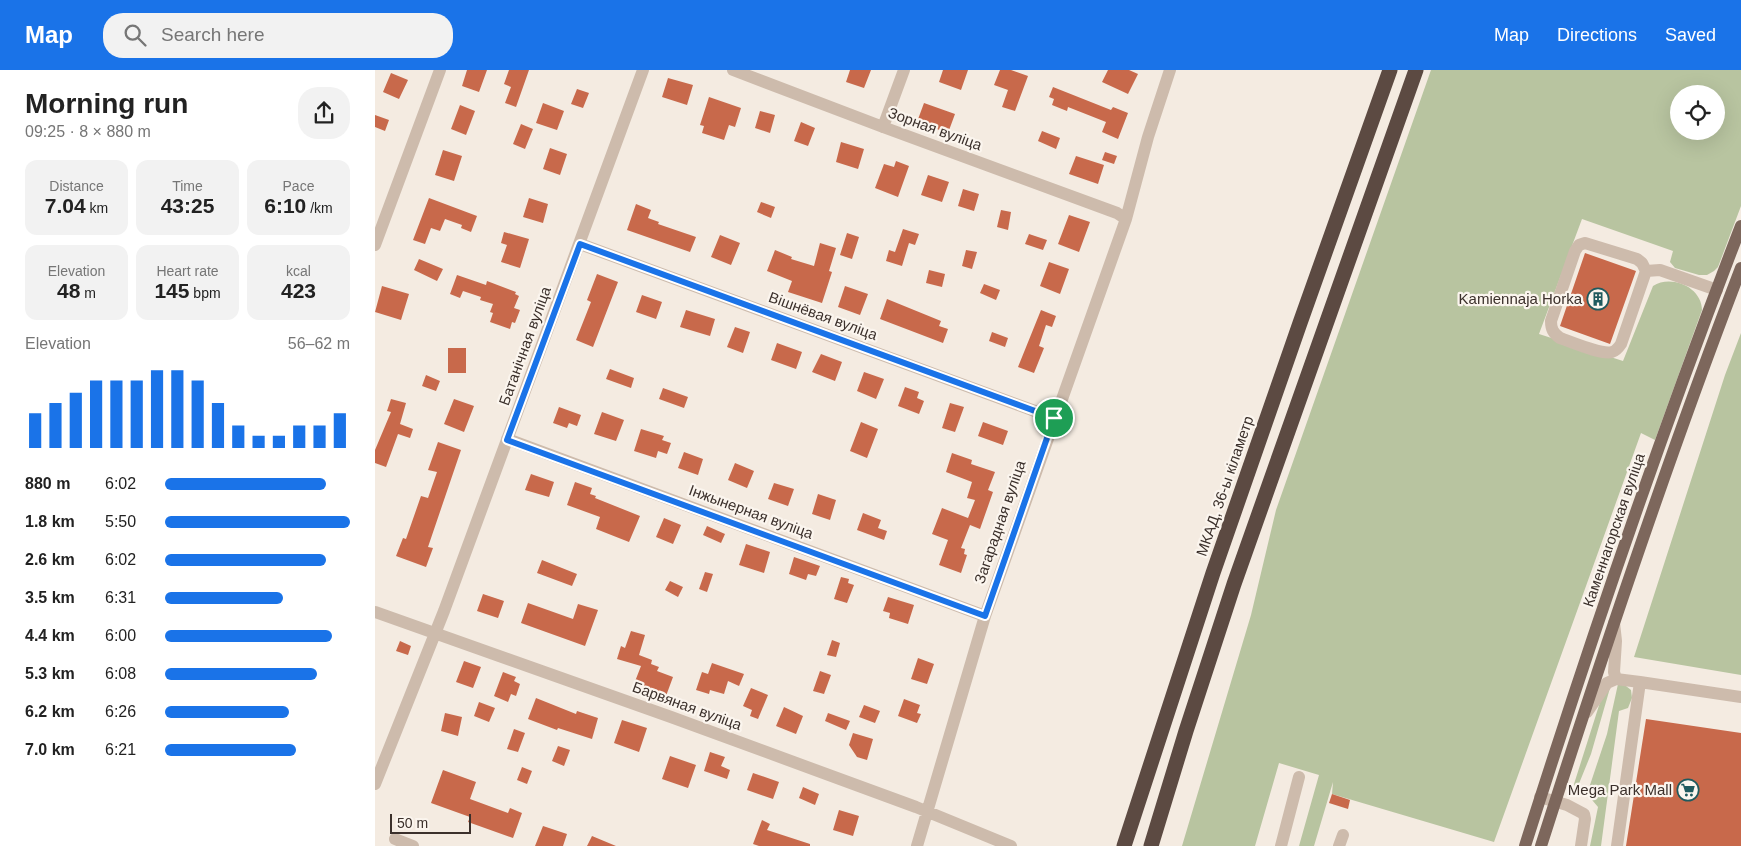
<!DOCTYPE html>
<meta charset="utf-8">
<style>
body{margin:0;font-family:Arial,sans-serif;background:#f2f2f2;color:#222;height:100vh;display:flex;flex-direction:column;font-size:19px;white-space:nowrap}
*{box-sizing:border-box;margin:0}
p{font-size:16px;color:#767676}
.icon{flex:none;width:28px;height:28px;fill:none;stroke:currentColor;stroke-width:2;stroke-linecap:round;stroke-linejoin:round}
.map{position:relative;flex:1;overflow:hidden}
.sheet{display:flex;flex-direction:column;background:#fff;width:375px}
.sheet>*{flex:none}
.fabs{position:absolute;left:1295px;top:15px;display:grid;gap:10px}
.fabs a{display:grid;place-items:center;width:55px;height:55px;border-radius:50%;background:#fff;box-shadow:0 5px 20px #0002;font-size:25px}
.scale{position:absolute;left:15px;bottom:12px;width:81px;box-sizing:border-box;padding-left:5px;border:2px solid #3b302b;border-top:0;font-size:14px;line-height:18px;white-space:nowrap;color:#3b302b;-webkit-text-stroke:4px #fbf5ee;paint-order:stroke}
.pin{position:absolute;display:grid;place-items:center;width:42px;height:42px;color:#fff;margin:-21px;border:2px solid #fff;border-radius:50%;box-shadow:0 1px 5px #0007}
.round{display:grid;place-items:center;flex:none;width:52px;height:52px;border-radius:20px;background:#f2f2f2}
.summary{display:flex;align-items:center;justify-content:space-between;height:85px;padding:0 25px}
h1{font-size:28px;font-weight:600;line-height:38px}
.figures{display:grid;grid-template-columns:repeat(3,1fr);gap:8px;height:85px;padding:5px 25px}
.figures div{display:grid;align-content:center;border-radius:12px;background:#f2f2f2;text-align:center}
.figures b{font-size:21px;font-weight:600}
.figures small{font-size:14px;font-weight:400}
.figures p{font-size:14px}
.chart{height:140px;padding:10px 25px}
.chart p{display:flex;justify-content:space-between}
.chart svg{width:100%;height:90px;margin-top:5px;stroke:#1a73e8;stroke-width:6}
ul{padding:0 25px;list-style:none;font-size:16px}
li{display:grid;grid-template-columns:80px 60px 1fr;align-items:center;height:38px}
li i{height:12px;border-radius:6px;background:#1a73e8}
header{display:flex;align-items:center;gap:30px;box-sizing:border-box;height:70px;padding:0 25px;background:#1a73e8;color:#fff}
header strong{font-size:24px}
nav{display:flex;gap:28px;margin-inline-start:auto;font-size:18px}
.search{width:350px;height:45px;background:#f2f2f2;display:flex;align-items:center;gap:12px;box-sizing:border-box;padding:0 18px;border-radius:20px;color:#767676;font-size:19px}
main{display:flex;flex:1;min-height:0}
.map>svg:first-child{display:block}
</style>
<header>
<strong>Map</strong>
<div class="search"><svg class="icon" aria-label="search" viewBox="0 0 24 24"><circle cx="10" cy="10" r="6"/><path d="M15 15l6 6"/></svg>Search here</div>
<nav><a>Map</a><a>Directions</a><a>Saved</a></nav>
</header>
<main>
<section class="sheet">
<div class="summary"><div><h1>Morning run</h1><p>09:25 · 8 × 880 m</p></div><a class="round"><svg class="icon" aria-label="share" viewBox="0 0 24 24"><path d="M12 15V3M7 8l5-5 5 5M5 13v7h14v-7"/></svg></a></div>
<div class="figures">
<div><p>Distance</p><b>7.04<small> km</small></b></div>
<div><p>Time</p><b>43:25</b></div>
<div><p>Pace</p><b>6:10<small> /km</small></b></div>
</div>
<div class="figures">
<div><p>Elevation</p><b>48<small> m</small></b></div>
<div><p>Heart rate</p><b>145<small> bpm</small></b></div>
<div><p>kcal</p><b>423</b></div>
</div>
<div class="chart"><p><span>Elevation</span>56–62 m</p>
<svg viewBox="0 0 160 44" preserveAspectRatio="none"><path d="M5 44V27M15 44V22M25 44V17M35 44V11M45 44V11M55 44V11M65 44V6M75 44V6M85 44V11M95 44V22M105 44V33M115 44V38M125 44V38M135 44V33M145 44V33M155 44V27"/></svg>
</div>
<ul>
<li><b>880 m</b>6:02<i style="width:87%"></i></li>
<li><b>1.8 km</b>5:50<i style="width:100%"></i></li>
<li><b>2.6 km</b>6:02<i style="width:87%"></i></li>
<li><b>3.5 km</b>6:31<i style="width:64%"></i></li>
<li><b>4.4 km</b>6:00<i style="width:90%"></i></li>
<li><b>5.3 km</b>6:08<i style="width:82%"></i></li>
<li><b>6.2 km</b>6:26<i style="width:67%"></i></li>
<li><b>7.0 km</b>6:21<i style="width:71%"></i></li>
</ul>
</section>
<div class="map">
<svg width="1366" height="776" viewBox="0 0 1366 776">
<rect width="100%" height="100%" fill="#f4ebe1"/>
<!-- green -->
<path fill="#b8c4a0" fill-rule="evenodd" d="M1056,0H1366V136L1343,197L1339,201L1332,205H1324L1300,198L1295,192L1298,181L1207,149L1164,264L1248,291L1278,216C1296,204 1327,217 1327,240L1280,370L1266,363L1119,772L957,724L958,712L939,776H924L944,705L904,693L880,776H807L876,545L901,440ZM1304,24H1341V61H1304Z
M1366,263V605L1259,587L1350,305Z
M1243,614L1251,616L1256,620L1257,628L1253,638L1244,641L1226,776H1215L1223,737L1212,724L1232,664Z
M1235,618L1216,684L1201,721L1199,714L1227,626Z"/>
<!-- building -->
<path fill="#c8694b" d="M92,0H112L104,22L87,16Z
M134,0H154L141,37L130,33L136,17L129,14Z
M475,0H496L489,18L471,12Z
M568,0H593L586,20L564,12Z
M625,0H636L653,6L640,41L627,37L633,20L619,15Z
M733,0H754L763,4L753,24L727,12Z
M16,3L33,10L24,29L8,22Z
M293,8L318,15L312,35L287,27Z
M678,17L736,40L738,37L753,43L743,69L727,62L731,52L693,37L692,41L677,35L679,29L674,27Z
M202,19L214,23L208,38L196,34Z
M334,27L366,38L360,57L354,55L349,70L327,63L329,56L325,55Z
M168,33L189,41L182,60L161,53Z
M549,33L580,44L573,63L542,52Z
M85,35L100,41L91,65L76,59Z
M385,41L400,45L395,63L380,58Z
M0,45L14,50L10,61L0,57Z
M426,52L440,58L433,76L419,71Z
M146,54L158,59L150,79L138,74Z
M667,61L685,68L681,79L663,71Z
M466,72L489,79L483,99L461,92Z
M175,78L192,84L185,105L168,99Z
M68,80L87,86L79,111L60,105Z
M730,82L742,86L739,94L727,90Z
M701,86L729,95L723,114L694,104Z
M521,91L534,96L523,127L500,118L509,94L519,97Z
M553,105L574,112L567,132L546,125Z
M588,119L604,124L599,141L583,136Z
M54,128L102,146L96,162L86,158L87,155L70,149L65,161L56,158L50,174L38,170Z
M154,128L173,134L168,153L148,147Z
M386,132L400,137L396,148L382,142Z
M261,134L276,140L273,148L284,152L283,154L321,167L315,182L252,160Z
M626,140L636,142L633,160L622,157Z
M694,145L715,152L704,182L683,174Z
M528,159L544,164L540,175L534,173L527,196L511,191L514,180L520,182Z
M129,162L154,169L145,198L126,192L132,175L126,173Z
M472,163L484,167L477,189L465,185Z
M654,164L672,170L668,180L650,174Z
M345,165L365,173L356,195L336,187Z
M445,173L461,178L454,201L457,202L447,233L413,222L417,211L392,201L400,180L417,187L416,189L439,196Z
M591,180L602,182L597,199L587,196Z
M1210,183L1261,201L1235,274L1185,256Z
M44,189L68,199L62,211L39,200Z
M674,192L694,199L685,224L665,216Z
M554,200L570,204L567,217L551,213Z
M222,204L243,212L218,277L201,270L216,232L212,230Z
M82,205L111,215L112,211L141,222L140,224L144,226L139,238L145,240L140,253L137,252L135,259L115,252L118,243L115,242L118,234L105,230L106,227L88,221L85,228L75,224Z
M609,214L625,220L621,230L605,223Z
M7,216L34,224L26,250L0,242Z
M470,216L493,224L485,245L463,237Z
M267,225L287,232L281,249L261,242Z
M512,229L566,251L564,256L573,259L568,273L505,249Z
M311,240L340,249L335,266L305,257Z
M666,240L681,246L677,257L671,255L664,276L669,278L659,303L643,297Z
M360,257L375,262L368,283L352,277Z
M617,262L633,268L630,277L614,271Z
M402,273L427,282L421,299L396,290Z
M73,278H91V303H73Z
M446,284L467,292L460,311L437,302Z
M235,299L259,308L256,318L231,309Z
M489,302L509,309L501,329L482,321Z
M51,305L65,311L61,321L47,316Z
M530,317L544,322L542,328L549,331L544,344L523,336Z
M288,318L313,327L309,338L284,329Z
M16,329L31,333L25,354L38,359L35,368L23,364L11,397L0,393V380L16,342L12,341Z
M79,329L99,336L89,362L69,354Z
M575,333L589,337L580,362L567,358Z
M184,337L206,345L202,356L194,353L192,358L178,353Z
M227,342L249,350L241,371L219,364Z
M486,352L503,359L492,388L475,381Z
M608,352L633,361L628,375L603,366Z
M266,359L289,366L287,370L296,373L292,384L283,381L281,388L259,381Z
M63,372L86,380L53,477L58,478L51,497L21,486L28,468L31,469L46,426L53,428L62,402L53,400Z
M309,382L328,389L323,405L303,398Z
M577,383L597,390L596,394L620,402L613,420L618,422L605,459L595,455L586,478L590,479L589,484L592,485L586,503L564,495L573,470L557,464L567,438L593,448L600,430L592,428L597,412L571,402Z
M360,393L379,401L372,418L353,410Z
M156,404L179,412L174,427L150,420Z
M200,412L217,418L215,424L221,426L220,428L265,446L254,472L221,459L225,447L192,435Z
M399,413L419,419L413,436L393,429Z
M443,424L461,430L455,450L437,444Z
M488,443L506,450L503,458L512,461L509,470L482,460Z
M289,448L306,455L298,474L281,467Z
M332,456L350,464L346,473L328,465Z
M371,474L395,482L389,503L364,495Z
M419,487L445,496L441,506L433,504L431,510L414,504Z
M167,490L202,504L197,516L162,503Z
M330,502L338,504L332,522L324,519Z
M466,507L474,509L473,513L479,515L472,533L459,529Z
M295,511L308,517L303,527L290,520Z
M108,524L129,531L123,548L102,541Z
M513,527L539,535L533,554L514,548L515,543L508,541Z
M153,533L198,549L203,534L223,540L210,576L146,553Z
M256,561L270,565L264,585L277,590L276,594L284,597L282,601L298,607L291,626L259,614L266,596L242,589L246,576L250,578Z
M457,570L465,573L461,587L452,585Z
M25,571L36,576L33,585L21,581Z
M543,588L559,594L552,614L536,609Z
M89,591L106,597L98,618L81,612Z
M337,593L369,604L364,616L353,611L349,624L335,620L334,624L321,620L327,602L333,604Z
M445,601L456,605L449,624L438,621Z
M128,602L141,607L139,611L145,614L141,626L136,624L133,632L119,626Z
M376,618L393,625L383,649L375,646L377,640L368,636Z
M161,628L201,644L202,641L223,648L217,669L183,658L182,660L153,649Z
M529,629L545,635L542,643L546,644L542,653L523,646Z
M104,632L120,638L114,652L99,646Z
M489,635L505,641L500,653L484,647Z
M409,637L428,646L421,664L401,656Z
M70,643L87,647L83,666L66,661Z
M453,643L475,651L471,660L450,651Z
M1271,649L1366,663V776H1251Z
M247,650L272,658L264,682L239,673Z
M139,659L150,663L143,682L132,679Z
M478,663L498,669L492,690L482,687L474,675Z
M183,676L195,680L189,696L177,691Z
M335,682L350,687L346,696L355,700L352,709L329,701Z
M295,686L321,695L313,718L287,709Z
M147,697L157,701L152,714L142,710Z
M68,700L101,712L95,729L133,743L135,738L147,743L138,768L93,752L95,747L56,733Z
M378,703L404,712L398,729L372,720Z
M428,717L444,724L440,735L424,728Z
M957,724L975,730L973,739L954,733Z
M464,740L484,746L478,766L458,760Z
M387,750L395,754L392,760L435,774V776H384L378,774Z
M168,756L192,764L188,776H160Z
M217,766L241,776H212Z"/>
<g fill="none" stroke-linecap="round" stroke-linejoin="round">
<!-- minor -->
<path stroke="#cdbbac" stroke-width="12" d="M358,0L508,57L742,143L751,149
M508,57L529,0
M1210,173L1262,189L1267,193L1271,201L1246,274C1244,277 1241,281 1237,282C1226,285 1197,272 1185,268C1178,263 1176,259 1176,251L1200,181L1204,175Z
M205,174L679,348
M0,175L65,0
M1271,201L1285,200L1342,220
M132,369L610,546
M0,542L296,647L541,737L636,776
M1239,553L1241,571L1239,602L1241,609
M1265,612L1366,627
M1212,642L1232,613L1241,609L1265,612L1242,776
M0,714L69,541L268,0
M1165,727L1192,735L1209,744L1210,749L1206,776
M20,769L38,776
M542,776L610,546L751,149L773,67L795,0
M906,776L924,707
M964,776L968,765"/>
<!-- major -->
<path stroke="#7d675c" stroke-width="12" d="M1150,776C1216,568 1287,360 1366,156
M1166,776C1228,582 1293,388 1366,198"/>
<!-- highway -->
<path stroke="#5c4a42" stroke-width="15" d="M749,776L838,503L925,253L1015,0
M776,776L811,661L859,514L1041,0"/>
</g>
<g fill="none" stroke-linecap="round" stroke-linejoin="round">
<!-- route casing -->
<g stroke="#fff" stroke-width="10">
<path id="route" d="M205,174L679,348L610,546L132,370Z"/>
</g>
<!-- route -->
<use href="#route" stroke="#1a73e8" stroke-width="6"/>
</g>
<!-- icons -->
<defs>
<g id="building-ring" transform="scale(1.125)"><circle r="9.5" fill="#fbf5ee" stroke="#1f5a5e" stroke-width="1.5"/><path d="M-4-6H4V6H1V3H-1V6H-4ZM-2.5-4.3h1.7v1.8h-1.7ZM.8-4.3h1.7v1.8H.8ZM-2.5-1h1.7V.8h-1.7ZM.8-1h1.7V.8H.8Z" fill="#1f5a5e"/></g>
<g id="supermarket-ring" transform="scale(1.125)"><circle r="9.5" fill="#fbf5ee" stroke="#1f5a5e" stroke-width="1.5"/><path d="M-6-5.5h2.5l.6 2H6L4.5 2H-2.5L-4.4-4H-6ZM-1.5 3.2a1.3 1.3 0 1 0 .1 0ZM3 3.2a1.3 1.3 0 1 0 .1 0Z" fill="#1f5a5e"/></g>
</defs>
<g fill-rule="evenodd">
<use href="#building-ring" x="1223" y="229"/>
<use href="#supermarket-ring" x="1313" y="720"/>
</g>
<g text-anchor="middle" stroke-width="4.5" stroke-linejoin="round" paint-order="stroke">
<!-- street labels -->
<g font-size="15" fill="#3b302b" stroke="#fbf5ee">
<text transform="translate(560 59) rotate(20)" y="5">Зорная вуліца</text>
<text transform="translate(448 246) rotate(20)" y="5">Вішнёвая вуліца</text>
<text transform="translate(150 276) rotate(-70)" y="5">Батанічная вуліца</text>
<text transform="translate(850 416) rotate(-71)" y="5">МКАД, 36-ы кіламетр</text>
<text transform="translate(376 442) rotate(20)" y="5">Інжынерная вуліца</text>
<text transform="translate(625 452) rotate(-71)" y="5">Загарадная вуліца</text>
<text transform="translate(1239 460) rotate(-71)" y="5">Каменнагорская вуліца</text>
<text transform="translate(312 636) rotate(20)" y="5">Барвяная вуліца</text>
</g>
<!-- poi labels -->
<g font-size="15" fill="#3b302b" stroke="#fbf5ee" text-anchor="end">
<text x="1207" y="234">Kamiennaja Horka</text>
<text x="1297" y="725">Mega Park Mall</text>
</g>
</g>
</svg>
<div class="fabs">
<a><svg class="icon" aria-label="locate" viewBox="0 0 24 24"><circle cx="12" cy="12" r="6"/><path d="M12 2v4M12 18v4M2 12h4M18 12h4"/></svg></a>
</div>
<div class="scale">50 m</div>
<div class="pin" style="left:679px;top:348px;background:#1e9e55"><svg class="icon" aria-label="arrive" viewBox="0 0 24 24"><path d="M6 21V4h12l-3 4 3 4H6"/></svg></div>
</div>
</main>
